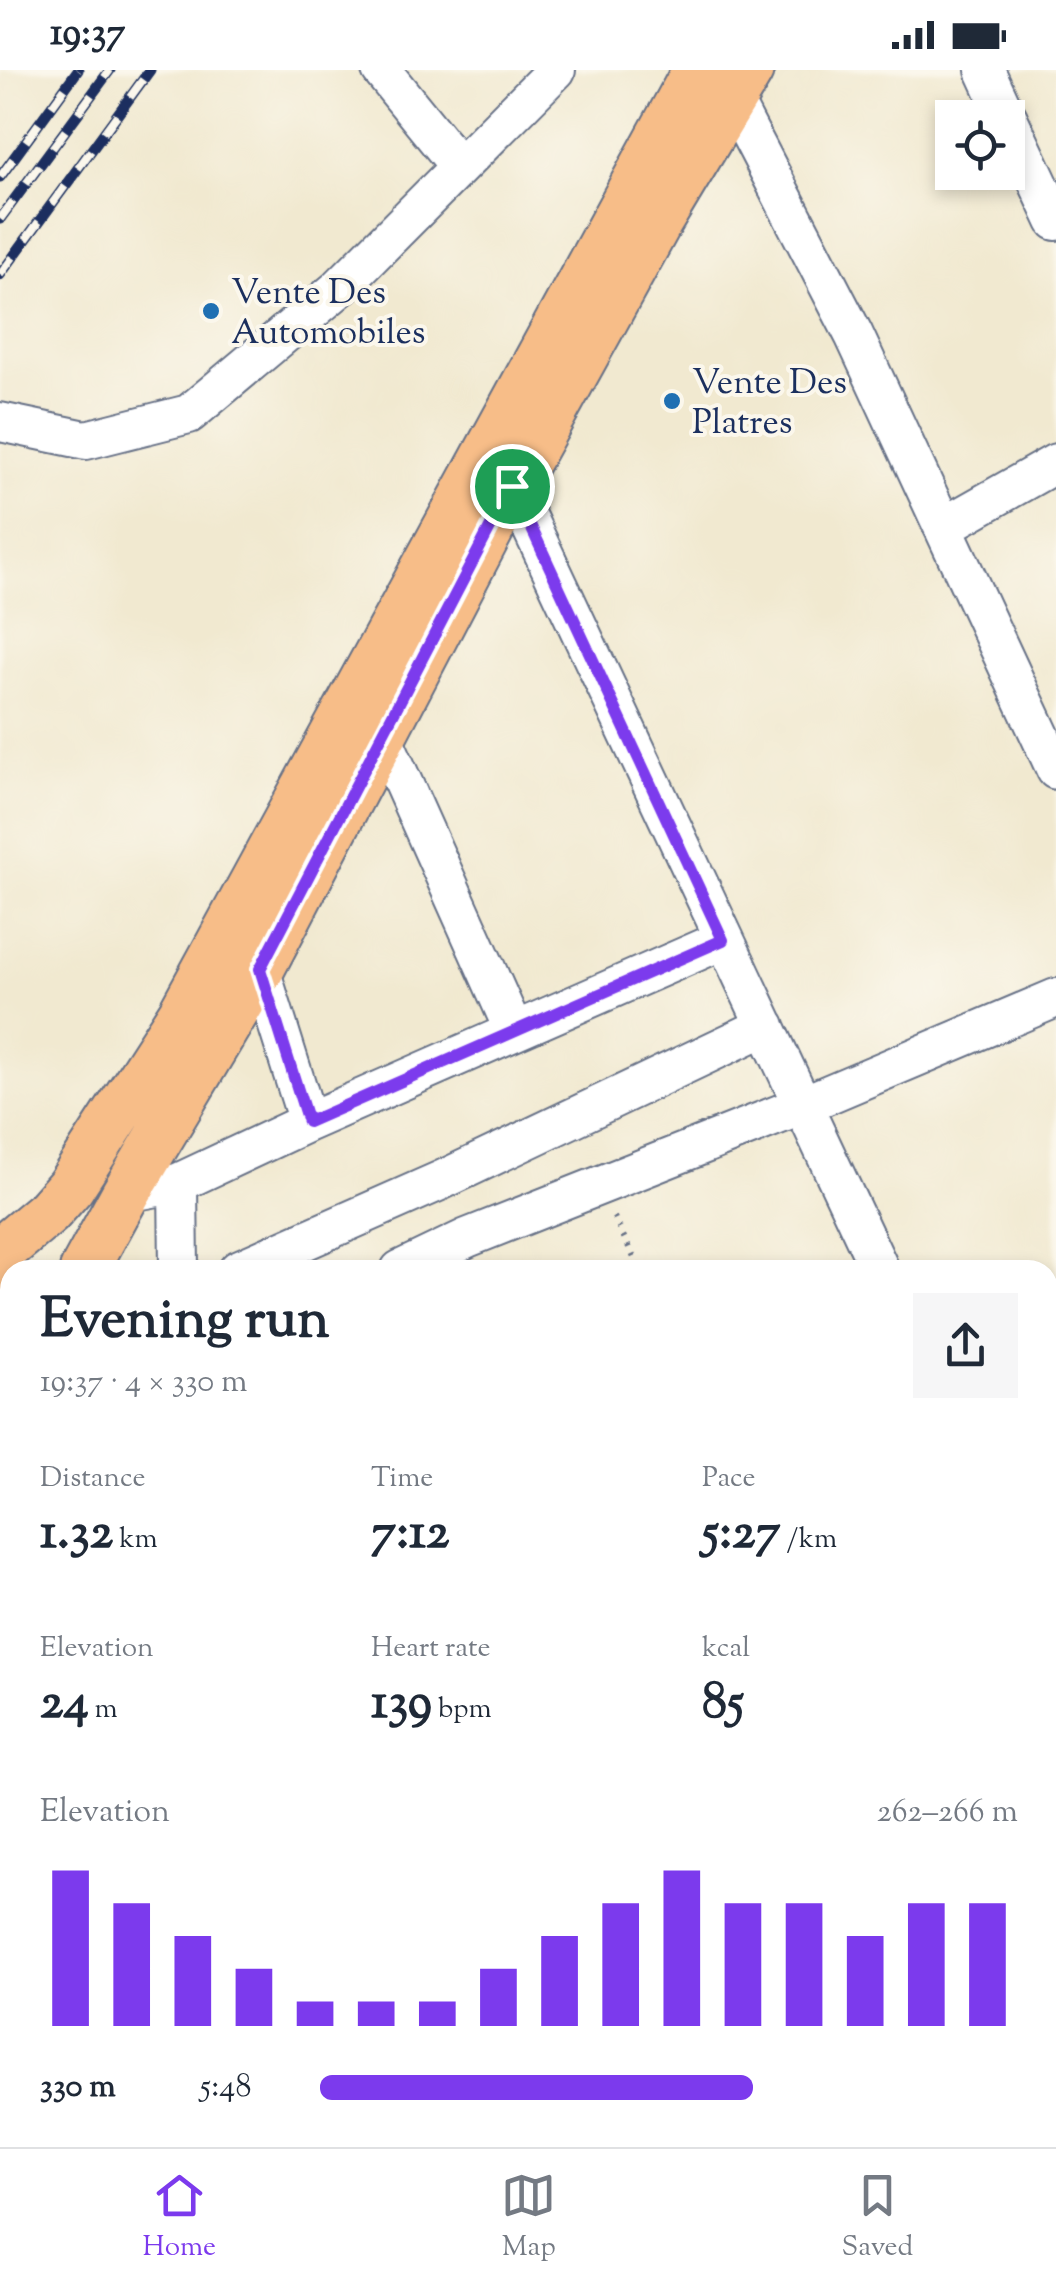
<!DOCTYPE html>
<meta charset="utf-8">
<style>
body{margin:0;font-family:"Sorts Mill Goudy",serif;background:#f6f6f7;color:#1f2937;height:100vh;display:flex;flex-direction:column;font-size:38px;white-space:nowrap}
*{box-sizing:border-box;margin:0}
p{font-size:32px;color:#747a83}
.icon{flex:none;width:55px;height:55px;fill:none;stroke:currentColor;stroke-width:2;stroke-linecap:round;stroke-linejoin:round}
.map{position:relative;flex:1;overflow:hidden}
.details{position:absolute;left:0px;top:1190px;width:1058px;height:888px;display:flex;flex-direction:column;background:#fff;border-radius:30px 30px 0 0;box-shadow:0 5px 15px #0003}
.details>*{flex:none}
.controls{position:absolute;left:935px;top:30px;display:grid;gap:20px}
.controls a{display:grid;place-items:center;width:90px;height:90px;border-radius:0px;background:#fff;box-shadow:0 5px 15px #0003;font-size:50px}
.pin{position:absolute;display:grid;place-items:center;width:85px;height:85px;color:#fff;margin:-42px;border:5px solid #fff;border-radius:50%;box-shadow:0 2px 10px #0007}
.round{display:grid;place-items:center;flex:none;width:105px;height:105px;border-radius:0px;background:#f6f6f7}
.overview{display:flex;align-items:center;justify-content:space-between;height:170px;padding:0 40px}
h1{font-size:55px;font-weight:700;line-height:75px}
.stats{display:grid;grid-template-columns:repeat(3,1fr);gap:15px;height:170px;padding:10px 40px}
.stats div{display:grid;align-content:center}
.stats b{font-size:50px;font-weight:700}
.stats small{font-size:28px;font-weight:400}
.stats p{font-size:28px}
.chart{height:280px;padding:20px 40px}
.chart p{display:flex;justify-content:space-between}
.chart svg{width:100%;height:180px;margin-top:10px;stroke:#7c3aed;stroke-width:6}
ul{padding:0 40px;list-style:none;font-size:32px}
li{display:grid;grid-template-columns:160px 120px 1fr;align-items:center;height:75px}
li i{height:25px;border-radius:12px;background:#7c3aed}
.status{display:flex;justify-content:space-between;align-items:center;height:70px;padding:0 50px;background:#fff;direction:ltr}
.status svg{height:28px;fill:currentColor}
.tabs{display:flex;justify-content:space-around;align-items:center;height:140px;border-top:2px solid #e0e1e3;background:#fff;font-size:28px;color:#747a83}
.tabs a{display:grid;justify-items:center;gap:5px}
.tabs .selected{color:#7c3aed}
.map>svg:first-child{display:block}
</style>
<div class="status"><b>19:37</b><svg viewBox="0 0 49 12"><path d="M0 12V9h3v3zM5 12V6h3v6zM10 12V3h3v9zM15 12V0h3v12zM26 1h20v11H26zM47 4h2v5h-2z"/></svg></div>
<div class="map">
<svg width="1056" height="2077" viewBox="0 0 1056 2077">
<rect width="100%" height="100%" fill="#fbf7ec"/>
<filter id="ink" filterUnits="userSpaceOnUse"><feTurbulence type="fractalNoise" baseFrequency=".01" numOctaves="2"/><feDisplacementMap in="SourceGraphic" scale="20" xChannelSelector="R" yChannelSelector="G"/><feConvolveMatrix kernelMatrix="1 2 1 2 8 2 1 2 1" color-interpolation-filters="sRGB"/></filter>
<filter id="wash" filterUnits="userSpaceOnUse"><feTurbulence type="fractalNoise" baseFrequency=".0048" numOctaves="4" result="noise"/><feDisplacementMap in="SourceGraphic" scale="40" xChannelSelector="R" yChannelSelector="G"/><feGaussianBlur stdDeviation="2.25" result="paint"/><feColorMatrix in="noise" values="0 0 0 0 0 0 0 0 0 0 0 0 0 0 0 0 0 1.4 0 .05"/><feComposite in="paint" operator="in"/></filter>
<g filter="url(#wash)">
<rect width="100%" height="100%" fill="#f1e9d0"/>
</g>
<g filter="url(#ink)">
<g fill="none" stroke-linecap="round" stroke-linejoin="round">
<!-- minor casing -->
<g stroke="#667086" stroke-width="42">
<path id="minor" d="M381,0L459,96
M985,0L1007,48
M732,29L854,265L1056,700
M1008,48L1056,151
M0,352L86,370L189,344L338,219L556,0
M512,416L880,1200
M943,457L1056,393
M382,666L514,961
M260,899L308,1052
M178,1113L179,1200
M126,1123L178,1113L308,1052L723,870
M238,1200L442,1110L766,956
M400,1200L467,1168L803,1035L1056,928
M1048,1485L1056,1482
M1048,1557L1056,1572
M0,1589L10,1583
M0,1772L10,1766
M0,1933L10,1927
M0,2014L10,2023
M60,2068L69,2077
M239,2068L247,2077
M355,2068L362,2077
M631,2068L638,2077
M511,2077L525,2068"/>
</g>
<!-- major casing -->
<g stroke="#667086" stroke-width="52">
<path id="major" d="M0,1182L48,1142L70,1117L182,944L697,0
M84,1200L126,1123L260,899L512,416L659,150L749,0
M0,1225L10,1240
M0,1334L10,1318"/>
</g>
<!-- path -->
<path stroke="#667086" stroke-width="6" stroke-dasharray="2.5 8" stroke-linecap="butt" d="M614,1147L640,1200
M1048,1876L1056,1865
M761,2077L776,2068"/>
<!-- minor -->
<use href="#minor" stroke="#fff" stroke-width="38"/>
<!-- major -->
<use href="#major" stroke="#f7bd88" stroke-width="48"/>
<!-- rail casing -->
<g stroke="#1b2f5e" stroke-width="11">
<path id="rail" d="M0,107L78,0
M0,149L110,0
M0,205L150,0"/>
</g>
<!-- rail -->
<use href="#rail" stroke="#fbf7ec" stroke-width="8" stroke-dasharray="22" stroke-linecap="butt"/>
</g>
</g>
<g fill="none" stroke-linecap="round" stroke-linejoin="round" filter="url(#ink)">
<!-- route casing -->
<g stroke="#fff" stroke-width="20">
<path id="route" d="M512,416L723,870L308,1052L260,899Z"/>
</g>
<!-- route -->
<use href="#route" stroke="#7c3aed" stroke-width="12"/>
</g>
<!-- markers -->
<g fill="#1f6fb2" stroke="#fbf7ec" stroke-width="4">
<circle cx="211" cy="241" r="10"/>
<circle cx="672" cy="331" r="10"/>
</g>
<g text-anchor="middle" stroke-width="8" stroke-linejoin="round" paint-order="stroke">
<!-- poi labels -->
<g font-size="35" fill="#1b2f5e" stroke="#fbf7ec" text-anchor="start">
<text x="231" y="233">Vente Des<tspan x="231" dy="40">Automobiles</tspan></text>
<text x="692" y="323">Vente Des<tspan x="692" dy="40">Platres</tspan></text>
</g>
</g>
</svg>
<div class="controls">
<a><svg class="icon" aria-label="locate" viewBox="0 0 24 24"><circle cx="12" cy="12" r="6"/><path d="M12 2v4M12 18v4M2 12h4M18 12h4"/></svg></a>
</div>
<div class="pin" style="left:512px;top:416px;background:#1e9e55"><svg class="icon" aria-label="arrive" viewBox="0 0 24 24"><path d="M6 21V4h12l-3 4 3 4H6"/></svg></div>
<section class="details">
<div class="overview"><div><h1>Evening run</h1><p>19:37 · 4 × 330 m</p></div><a class="round"><svg class="icon" aria-label="share" viewBox="0 0 24 24"><path d="M12 15V3M7 8l5-5 5 5M5 13v7h14v-7"/></svg></a></div>
<div class="stats">
<div><p>Distance</p><b>1.32<small> km</small></b></div>
<div><p>Time</p><b>7:12</b></div>
<div><p>Pace</p><b>5:27<small> /km</small></b></div>
</div>
<div class="stats">
<div><p>Elevation</p><b>24<small> m</small></b></div>
<div><p>Heart rate</p><b>139<small> bpm</small></b></div>
<div><p>kcal</p><b>85</b></div>
</div>
<div class="chart"><p><span>Elevation</span>262–266 m</p>
<svg viewBox="0 0 160 44" preserveAspectRatio="none"><path d="M5 44V6M15 44V14M25 44V22M35 44V30M45 44V38M55 44V38M65 44V38M75 44V30M85 44V22M95 44V14M105 44V6M115 44V14M125 44V14M135 44V22M145 44V14M155 44V14"/></svg>
</div>
<ul>
<li><b>330 m</b>5:48<i style="width:62%"></i></li>
</ul>
</section>
</div>
<nav class="tabs">
<a class="selected"><svg class="icon" aria-label="home" viewBox="0 0 24 24"><path d="M3 11l9-7 9 7M6 9v11h12V9"/></svg>Home</a>
<a><svg class="icon" aria-label="map" viewBox="0 0 24 24"><path d="M3 6l6-2 6 2 6-2v14l-6 2-6-2-6 2zM9 4v14M15 6v14"/></svg>Map</a>
<a><svg class="icon" aria-label="saved" viewBox="0 0 24 24"><path d="M7 4h10v16l-5-4-5 4z"/></svg>Saved</a>
</nav>
